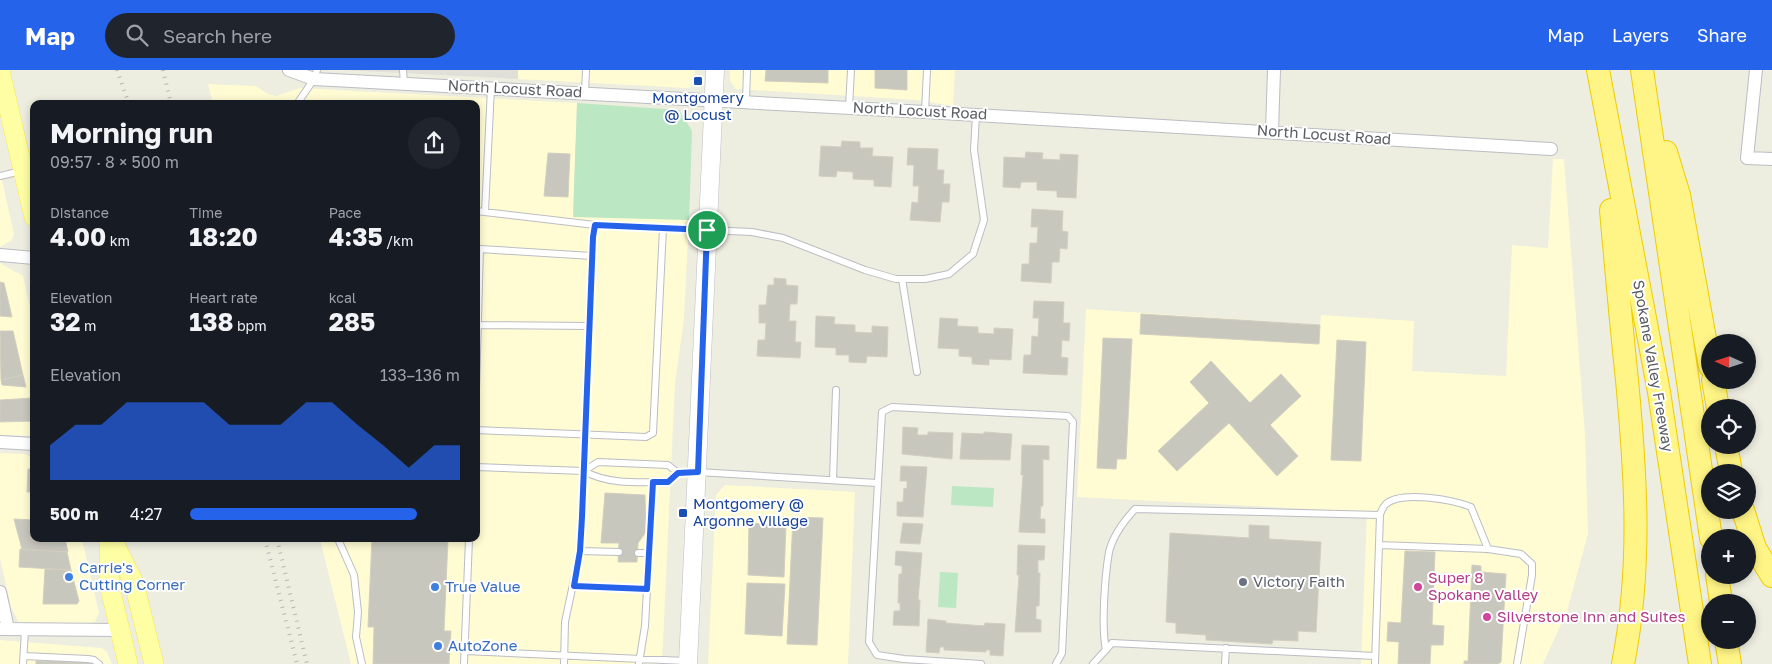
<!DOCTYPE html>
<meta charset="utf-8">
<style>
body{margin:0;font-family:"Golos Text",sans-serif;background:#20242c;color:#f1f3f6;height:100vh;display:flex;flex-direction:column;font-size:19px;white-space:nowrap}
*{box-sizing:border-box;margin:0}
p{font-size:16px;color:#9ea1a6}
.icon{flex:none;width:28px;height:28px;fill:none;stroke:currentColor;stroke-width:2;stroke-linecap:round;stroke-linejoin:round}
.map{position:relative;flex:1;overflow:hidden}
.sheet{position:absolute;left:30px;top:30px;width:450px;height:442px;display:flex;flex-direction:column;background:#171b24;border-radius:10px;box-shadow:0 2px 8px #0003}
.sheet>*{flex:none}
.needle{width:32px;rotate:273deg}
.tools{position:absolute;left:1701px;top:264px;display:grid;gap:10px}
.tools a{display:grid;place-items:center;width:55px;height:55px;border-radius:50%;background:#171b24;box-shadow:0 2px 8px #0003;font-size:25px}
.pin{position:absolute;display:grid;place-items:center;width:42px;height:42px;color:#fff;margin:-21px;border:2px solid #fff;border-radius:50%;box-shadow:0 1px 5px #0007}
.round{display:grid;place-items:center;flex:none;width:52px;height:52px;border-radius:26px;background:#20242c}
.overview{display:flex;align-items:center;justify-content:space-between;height:85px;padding:0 20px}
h1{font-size:28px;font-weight:700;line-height:38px}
.metrics{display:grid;grid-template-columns:repeat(3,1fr);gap:8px;height:85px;padding:5px 20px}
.metrics div{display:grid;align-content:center}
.metrics b{font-size:25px;font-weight:700}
.metrics small{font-size:14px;font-weight:400}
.metrics p{font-size:14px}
.chart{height:140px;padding:10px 20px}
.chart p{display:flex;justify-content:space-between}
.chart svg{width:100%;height:90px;margin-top:5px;fill:#2563eb;opacity:.7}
ul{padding:0 20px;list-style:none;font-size:16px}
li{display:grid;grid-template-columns:80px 60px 1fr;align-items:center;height:38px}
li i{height:12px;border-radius:6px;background:#2563eb}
header{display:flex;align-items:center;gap:30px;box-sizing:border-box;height:70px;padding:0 25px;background:#2563eb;color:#fff}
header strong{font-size:24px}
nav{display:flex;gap:28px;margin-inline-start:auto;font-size:18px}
.search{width:350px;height:45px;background:#20242c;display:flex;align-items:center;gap:12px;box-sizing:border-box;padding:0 18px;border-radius:28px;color:#9ea1a6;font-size:19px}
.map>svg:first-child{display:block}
</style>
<header>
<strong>Map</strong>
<div class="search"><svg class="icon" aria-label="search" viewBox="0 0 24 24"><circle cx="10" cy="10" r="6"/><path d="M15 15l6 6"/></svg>Search here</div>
<nav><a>Map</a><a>Layers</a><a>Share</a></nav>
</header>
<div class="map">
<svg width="1772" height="594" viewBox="0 0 1772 594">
<rect width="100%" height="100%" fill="#edede0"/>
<!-- commercial -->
<path fill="#fffcd4" d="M518,0H695L694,12L691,17L687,18L518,9Z
M730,0H955L953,36L916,30L736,19L730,11Z
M208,14L256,16L268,24L276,26L300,18L577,33L573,146L689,150L684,249L675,313L662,594H351L320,469H476V34H213Z
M1553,89H1564L1585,365L1588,464L1567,541L1543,594H1361L1367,442L1077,427L1086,239L1320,255L1321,245L1414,251L1412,301L1506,306L1512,175L1548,178Z
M0,101L14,164L11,171L0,177Z
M0,193L23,206L34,255V366L0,365Z
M0,383L24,384L34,388V469H82L99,543L95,552L85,554H24L18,551L11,537L0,489Z
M725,415L855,422L848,594H708L716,425Z
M0,570L102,578L107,582L112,594H0Z"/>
<!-- industrial -->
<path fill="#e1e0d8" d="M343,0H518V9Z"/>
<!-- green -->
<path fill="#bbe7c2" d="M577,33L679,40L692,61L689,150L573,147Z
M952,416L994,418L993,437L951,435Z
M940,502L958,503L956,538L938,537Z"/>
<!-- building -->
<path fill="#c8c7be" stroke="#d2cfbf" d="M766,0H828V13L765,11Z
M875,0H907V20L875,18Z
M842,71L860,72V78H873L872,86L893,87L891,117L874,116V110L853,109V102L837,101L836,107L819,106L821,76L841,77Z
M908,78L938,79L937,100H944L943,114H950L949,132H942L940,152L910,150L912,132L918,133L919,116H913L914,95H907Z
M1026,82L1043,83L1042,89L1060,90V84L1078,85L1076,128L1057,127V121L1037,120V112H1021L1020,118L1003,117L1004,87L1025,88Z
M548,83L570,84L568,127L544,126Z
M1032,139L1063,141L1062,161L1068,162L1067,179L1060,178L1059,192H1052L1051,213L1021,211L1022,194H1029L1030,173H1037L1038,157H1031Z
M774,208L786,209V215L798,216L797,234H790L789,251H796L795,272H801L800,288L757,286L758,270H765L766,253H759V235H766L768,215H774Z
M0,212L4,213L12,247L0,246Z
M1034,231L1064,232L1063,253H1070L1069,271L1062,270L1061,287L1068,288L1067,305L1023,303L1024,285H1031L1032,266L1038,267L1039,248H1033Z
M1141,244L1320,255L1319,274L1140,264Z
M816,246L835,247L834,254L855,255V262L872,263V256L888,257L887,287L867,286L866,293L849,292V285H836V278L815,277Z
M940,248L958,249L957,256L978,257V263L994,264V258L1013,259L1011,290L989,289V295L972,294V287L959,286V279L938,278Z
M0,261H13L23,305L1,310Z
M1103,268L1132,269L1126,389H1117L1116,399L1097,398Z
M1337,270L1366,272L1361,391L1331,390Z
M1211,291L1250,333L1281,304L1301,326L1270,355L1298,386L1277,406L1229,353L1177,401L1158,381L1209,333L1190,312Z
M23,305L26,317L2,315L1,310Z
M32,328L34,351L0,352V330Z
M903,357L918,358L917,365H928V362L953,363L952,389L902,384Z
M984,362L1012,364L1010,390L960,389L962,363L984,364Z
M1022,375L1049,376V390L1043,389V436H1041L1040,449H1045V463L1019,462L1023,405H1021Z
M901,396L927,397L923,447L897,446V432H903L904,418L907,419V411H900Z
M28,399H34V422H27Z
M605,423L645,425L646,462L638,473L637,492H618L619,473H601Z
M793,447L823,448L817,575L787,574Z
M14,449L34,450V469H65L68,482L22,479Z
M749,453L786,455L784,507L748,505Z
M903,453L923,454L920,474L900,473Z
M1249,455L1269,456V469L1321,472L1316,562L1298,561V571L1273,570L1272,574L1206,570V565L1176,563V553L1166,552L1170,463L1249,468Z
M372,469H448L444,561H451L449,594H373L374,557H368Z
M1018,475L1045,476L1044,490H1038V503H1040L1039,536H1036V549L1041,550V562H1015L1019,505H1017Z
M20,479L67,482L71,500L19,497Z
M896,481L922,483L918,530H920L919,556L893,555L894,541H900V533H898L899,504H902V496L895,495Z
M1405,481L1435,482L1432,555L1444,556L1443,575H1431L1430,594H1398L1399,572L1387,571L1388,552L1401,553Z
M1472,495L1481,496V502L1506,504L1501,592L1498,594H1464V591H1468Z
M45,499L71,500L79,531L77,534H43Z
M747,513L785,514L782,566L745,564Z
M928,549L946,551V553L984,556L985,553L1005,554L1003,586L990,585V580H986V582L944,580V577H940L939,583L926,582Z
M36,591L93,593L94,594H36Z"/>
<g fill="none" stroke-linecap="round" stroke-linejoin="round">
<!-- lane casing -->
<g stroke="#bbbdc3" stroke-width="8">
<path id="lane" d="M403,0L404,13
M585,23L586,0
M746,31L747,0
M297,34L314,9L317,0
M849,37L851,0
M925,42L927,0
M0,106L21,101
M476,141L595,155
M485,141L491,18
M902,209L917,302
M477,255L589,256
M476,319L480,179L592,186
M476,360L646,367L653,363L663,158
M476,397L584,401C608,415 641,412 668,412L678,403L698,402L877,413
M584,401L598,392L668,395L678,403
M833,410L836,320
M338,469L354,505L358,542L356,567L362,594
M1379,475L1488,479L1521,484L1532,494V505L1517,594
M580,481L619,482
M638,483H649
M574,516L647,519L645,556L639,593
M647,519L653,412
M1106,580C1101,557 1105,505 1109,482C1113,465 1124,451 1135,439L1380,445
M465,581L686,591
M24,586L88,589L94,590L99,594
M23,594L25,560
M464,594L469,469
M564,594L565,552L580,481L593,167L595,155L752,162L783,168L865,200L896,209H925L949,204L973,184L984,150L974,80L976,45
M981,594L904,589L877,585L869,572L882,342L892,337L1068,346L1073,352L1062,583L1056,594
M1093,594L1112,573L1375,586
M1225,594L1226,578
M1375,594L1380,445C1381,441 1383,437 1386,434C1401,420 1454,430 1471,437L1488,479"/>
</g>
<!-- street casing -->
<g stroke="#bbbdc3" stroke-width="14">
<path id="street" d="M289,0L314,9L925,42L1551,79
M1756,0L1747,88L1772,89
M1272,61L1274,0
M0,185L34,188
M0,372L34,374
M0,522L8,559
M0,559L120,560"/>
</g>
<!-- secondary casing -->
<g stroke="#bdbfc7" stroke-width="19">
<path id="secondary" d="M688,594L715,0"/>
</g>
<!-- primary casing -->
<g stroke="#fae64d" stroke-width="20">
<path id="primary" d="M0,1L34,147
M109,469L110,518L128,594
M112,469L134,513L154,594"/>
</g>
<!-- highway casing -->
<g stroke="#ec0" stroke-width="24">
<path id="highway" d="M1598,0L1659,322L1700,594
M1642,0L1711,468
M1666,82L1679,125L1710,296
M1611,140C1616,197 1621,254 1627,310C1636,407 1642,498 1623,594
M1713,310L1718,338
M1726,375L1731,402
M1743,440L1755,478L1772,506
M1717,505L1721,532
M1726,570L1730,594"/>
</g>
<!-- lane -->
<use href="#lane" stroke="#fff" stroke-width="6"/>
<!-- street -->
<use href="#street" stroke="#fff" stroke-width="12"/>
<!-- secondary -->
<use href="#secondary" stroke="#fff" stroke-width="18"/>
<!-- primary -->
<use href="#primary" stroke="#feffa4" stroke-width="19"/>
<!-- highway -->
<use href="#highway" stroke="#fff586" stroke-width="22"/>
<!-- rail -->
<path stroke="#b6b7b7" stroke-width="4" stroke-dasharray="1 6" stroke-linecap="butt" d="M117,0L129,34
M163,0L171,34
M265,469L297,594
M277,469L307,594"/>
</g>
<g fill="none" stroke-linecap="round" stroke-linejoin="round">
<!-- route casing -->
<g stroke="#fff" stroke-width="10">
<path id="route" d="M595,155L707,160L698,402L678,403L668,412H653L647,519L574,516L580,481L582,447L593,167Z"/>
</g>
<!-- route -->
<use href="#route" stroke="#2563eb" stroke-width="6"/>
</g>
<!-- markers -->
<g fill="#1a4fb4" stroke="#fff" stroke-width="2">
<rect x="693" y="6" width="10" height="10" rx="2.5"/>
<rect x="678" y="438" width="10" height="10" rx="2.5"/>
</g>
<g fill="#3f7fe0" stroke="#fff" stroke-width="2">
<circle cx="69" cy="507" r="5"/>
<circle cx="435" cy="517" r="5"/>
<circle cx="438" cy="576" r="5"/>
</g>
<circle fill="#6b7280" stroke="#fff" stroke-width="2" cx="1243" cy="512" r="5"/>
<g fill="#d1479c" stroke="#fff" stroke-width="2">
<circle cx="1418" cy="517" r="5"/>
<circle cx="1487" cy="547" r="5"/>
</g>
<g text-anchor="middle" stroke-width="4" stroke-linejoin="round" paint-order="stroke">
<!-- street labels -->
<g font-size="15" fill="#595c63" stroke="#fff">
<text transform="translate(515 19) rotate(3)" y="5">North Locust Road</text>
<text transform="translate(920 41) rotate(3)" y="5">North Locust Road</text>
<text transform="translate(1324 65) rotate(4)" y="5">North Locust Road</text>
<text transform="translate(1653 296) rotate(80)" y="5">Spokane Valley Freeway</text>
</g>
<!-- transit labels -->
<g font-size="15" fill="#164399" stroke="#fff">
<text x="698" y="33">Montgomery<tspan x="698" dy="17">@ Locust</tspan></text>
<text x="693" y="439" text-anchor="start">Montgomery @<tspan x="693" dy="17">Argonne Village</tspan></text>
</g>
<!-- shop labels -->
<g font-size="15" fill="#366cbe" stroke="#fff" text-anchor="start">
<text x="79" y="503">Carrie's<tspan x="79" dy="17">Cutting Corner</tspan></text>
<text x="445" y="522">True Value</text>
<text x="448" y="581">AutoZone</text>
</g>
<!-- hotel labels -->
<g font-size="15" fill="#b23c85" stroke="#fff" text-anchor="start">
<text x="1428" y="513">Super 8<tspan x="1428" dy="17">Spokane Valley</tspan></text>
<text x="1497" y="552">Silverstone Inn and Suites</text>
</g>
<!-- worship labels -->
<g font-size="15" fill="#5b616d" stroke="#fff" text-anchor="start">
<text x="1253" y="517">Victory Faith</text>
</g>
</g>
</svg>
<div class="tools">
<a><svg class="needle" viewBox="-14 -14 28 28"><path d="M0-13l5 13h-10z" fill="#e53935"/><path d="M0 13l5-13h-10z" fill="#9ea1a6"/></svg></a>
<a><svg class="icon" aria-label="locate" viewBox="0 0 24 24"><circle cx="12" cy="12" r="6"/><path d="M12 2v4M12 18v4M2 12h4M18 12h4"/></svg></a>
<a><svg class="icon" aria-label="layers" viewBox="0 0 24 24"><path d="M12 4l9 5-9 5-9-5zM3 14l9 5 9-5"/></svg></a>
<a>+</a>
<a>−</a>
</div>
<div class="pin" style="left:707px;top:160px;background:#1e9e55"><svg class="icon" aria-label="arrive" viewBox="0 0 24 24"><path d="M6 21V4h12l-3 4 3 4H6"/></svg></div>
<section class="sheet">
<div class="overview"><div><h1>Morning run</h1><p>09:57 · 8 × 500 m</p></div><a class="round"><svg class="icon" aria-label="share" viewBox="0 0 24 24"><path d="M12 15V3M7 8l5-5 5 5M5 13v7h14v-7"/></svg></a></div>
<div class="metrics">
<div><p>Distance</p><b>4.00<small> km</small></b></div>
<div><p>Time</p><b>18:20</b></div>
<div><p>Pace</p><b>4:35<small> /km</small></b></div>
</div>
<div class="metrics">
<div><p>Elevation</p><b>32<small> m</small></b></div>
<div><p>Heart rate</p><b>138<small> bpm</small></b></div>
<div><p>kcal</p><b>285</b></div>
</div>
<div class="chart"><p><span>Elevation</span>133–136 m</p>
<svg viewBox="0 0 160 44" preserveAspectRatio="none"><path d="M0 44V27L10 17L20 17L30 6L40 6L50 6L60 6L70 17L80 17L90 17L100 6L110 6L120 17L130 27L140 38L150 27L160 27V44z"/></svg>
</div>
<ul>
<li><b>500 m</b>4:27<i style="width:84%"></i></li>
</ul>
</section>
</div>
